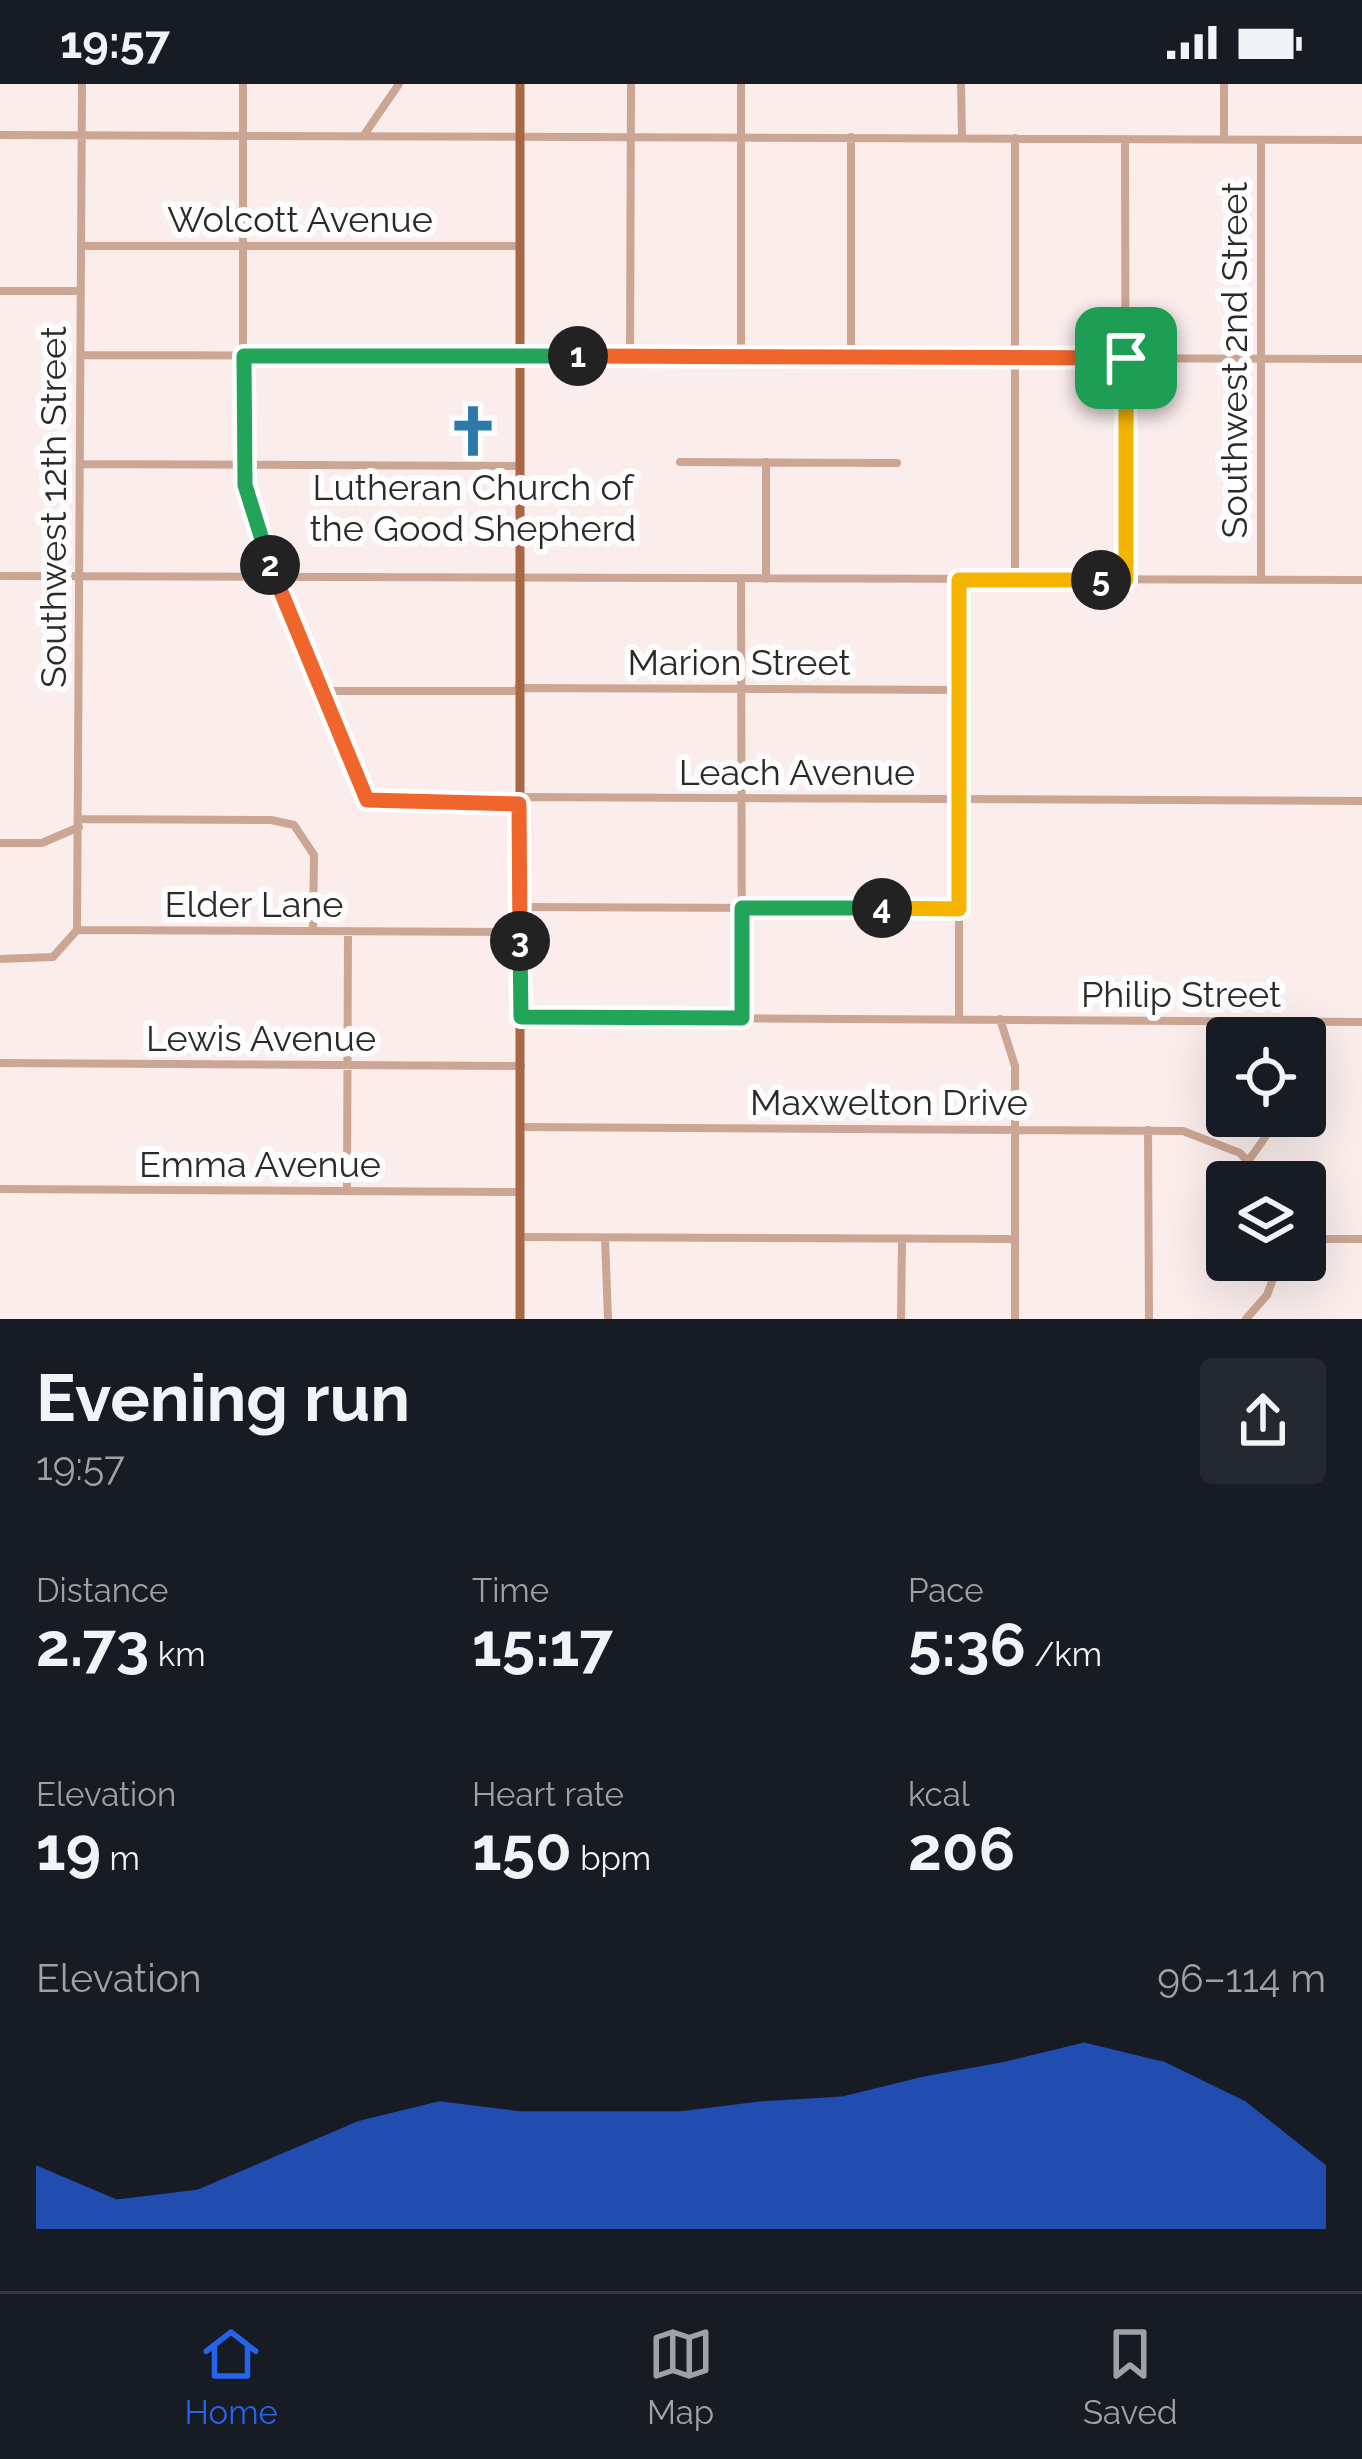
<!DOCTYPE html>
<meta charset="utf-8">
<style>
body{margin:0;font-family:Raleway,sans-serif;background:#242831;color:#f1f3f6;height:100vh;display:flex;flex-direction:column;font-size:45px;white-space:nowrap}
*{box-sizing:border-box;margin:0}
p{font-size:39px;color:#9ea1a6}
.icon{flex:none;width:66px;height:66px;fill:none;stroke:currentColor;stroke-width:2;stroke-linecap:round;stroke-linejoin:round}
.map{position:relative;height:1235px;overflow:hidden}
.details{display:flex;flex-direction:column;background:#171b24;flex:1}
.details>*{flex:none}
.controls{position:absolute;left:1206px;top:933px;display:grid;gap:24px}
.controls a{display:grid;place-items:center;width:120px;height:120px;border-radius:12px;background:#171b24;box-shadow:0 12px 48px #0002;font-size:60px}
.pin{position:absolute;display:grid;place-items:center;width:102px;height:102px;color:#fff;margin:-51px;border-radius:24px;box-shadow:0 6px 18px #0006}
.km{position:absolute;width:60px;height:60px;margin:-30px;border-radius:50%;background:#222;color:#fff;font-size:33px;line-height:60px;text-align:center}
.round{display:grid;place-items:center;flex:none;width:126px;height:126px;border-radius:12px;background:#242831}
.headline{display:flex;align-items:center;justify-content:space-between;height:204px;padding:0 36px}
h1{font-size:66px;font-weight:700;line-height:90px}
.metrics{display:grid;grid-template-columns:repeat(3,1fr);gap:18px;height:204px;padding:12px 36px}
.metrics div{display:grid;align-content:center}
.metrics b{font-size:60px;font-weight:700}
.metrics small{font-size:33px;font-weight:400}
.metrics p{font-size:33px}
.chart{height:336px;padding:24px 36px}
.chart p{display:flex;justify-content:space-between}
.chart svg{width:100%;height:216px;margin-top:12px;fill:#2563eb;opacity:.7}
.status{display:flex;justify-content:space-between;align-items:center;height:84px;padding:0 60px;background:#171b24;direction:ltr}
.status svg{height:33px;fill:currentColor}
.menu{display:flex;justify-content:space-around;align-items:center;height:168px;border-top:3px solid #363941;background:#171b24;font-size:33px;color:#9ea1a6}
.menu a{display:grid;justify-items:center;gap:6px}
.menu .on{color:#2563eb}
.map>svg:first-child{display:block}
</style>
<div class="status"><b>19:57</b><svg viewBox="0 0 49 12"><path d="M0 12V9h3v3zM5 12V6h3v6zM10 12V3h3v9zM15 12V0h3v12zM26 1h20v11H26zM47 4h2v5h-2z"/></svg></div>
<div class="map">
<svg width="1362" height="1235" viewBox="0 0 1362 1235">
<rect width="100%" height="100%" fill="#faedec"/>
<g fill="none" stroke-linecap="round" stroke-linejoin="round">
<!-- minor -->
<path stroke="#cca694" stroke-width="8" d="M243,0V381L250,425L275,493
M961,0L962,54
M1224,0V55
M0,51L1362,56
M364,51L399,0
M851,53V273
M1125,55L1126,496
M1261,56V496
M81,162H520
M0,207H81
M81,271L1362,275
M630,272L631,0
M741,272V0
M680,378L897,379
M766,378V495
M80,380L519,382
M0,492L1362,496
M279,493L367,716L519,720
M741,494L742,934
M1015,496V54
M518,604L959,606
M323,607H518
M519,713L1362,717
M79,735L271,736L294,741L314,771L313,847
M0,759H42L79,743
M520,823L959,825
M77,846L82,0
M0,875L53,873L77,846L520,848
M521,933L1362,938
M959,935V496
M1000,935L1015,982V1235
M1288,954L1289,937
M0,979L521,982
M521,1043L1183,1047L1240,1069L1266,1098
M1148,1046L1149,1235
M1249,1076L1280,1032
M0,1105L520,1108
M347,1107L348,847
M520,1153L1015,1155
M605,1154L608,1235
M1305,1155H1362
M901,1235L902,1155
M1246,1235L1267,1211L1280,1176"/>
<!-- major -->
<path stroke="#a86745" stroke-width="9" d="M520,1235V0"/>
</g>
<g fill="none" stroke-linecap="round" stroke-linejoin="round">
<!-- split-1 casing -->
<g stroke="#fff" stroke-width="24">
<path id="split-1" d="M578,272L1126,274"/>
</g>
<!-- split-2 casing -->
<g stroke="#fff" stroke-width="24">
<path id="split-2" d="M270,481L245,401L244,272H578"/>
</g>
<!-- split-3 casing -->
<g stroke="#fff" stroke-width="24">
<path id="split-3" d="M270,481L367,716L519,720L520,857"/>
</g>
<!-- split-4 casing -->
<g stroke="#fff" stroke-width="24">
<path id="split-4" d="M520,857L521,933L742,934V824H882"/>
</g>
<!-- split-5 casing -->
<g stroke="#fff" stroke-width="24">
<path id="split-5" d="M882,824L959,825V496H1101"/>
</g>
<!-- split-6 casing -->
<g stroke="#fff" stroke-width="24">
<path id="split-6" d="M1101,496H1126V274"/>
</g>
<!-- split-1 -->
<use href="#split-1" stroke="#f0652b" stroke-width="15"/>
<!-- split-2 -->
<use href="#split-2" stroke="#22a559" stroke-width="15"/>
<!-- split-3 -->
<use href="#split-3" stroke="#f0652b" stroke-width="15"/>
<!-- split-4 -->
<use href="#split-4" stroke="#22a559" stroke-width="15"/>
<!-- split-5 -->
<use href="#split-5" stroke="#f5b400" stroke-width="15"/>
<!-- split-6 -->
<use href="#split-6" stroke="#f5b400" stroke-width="15"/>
</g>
<!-- icons -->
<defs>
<g id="church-bare" transform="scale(4.14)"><path d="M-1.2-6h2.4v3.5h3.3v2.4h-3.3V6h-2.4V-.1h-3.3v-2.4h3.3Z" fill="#2c7aac" stroke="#fdfdfd" stroke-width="2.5" paint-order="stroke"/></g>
</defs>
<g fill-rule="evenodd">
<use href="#church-bare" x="473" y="347"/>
</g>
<g text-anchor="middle" stroke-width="12" stroke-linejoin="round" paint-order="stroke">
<!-- street labels -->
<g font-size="36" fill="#2d2928" stroke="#fdfdfd">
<text x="300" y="148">Wolcott Avenue</text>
<text transform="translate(1234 276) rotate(-90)" y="13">Southwest 2nd Street</text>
<text transform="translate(53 423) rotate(-90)" y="13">Southwest 12th Street</text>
<text x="739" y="591">Marion Street</text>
<text x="797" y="701">Leach Avenue</text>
<text x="254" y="833">Elder Lane</text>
<text x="1181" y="923">Philip Street</text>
<text x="261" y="967">Lewis Avenue</text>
<text x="889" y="1031">Maxwelton Drive</text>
<text x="260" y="1093">Emma Avenue</text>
</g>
<!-- poi labels -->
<g font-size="36" fill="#2d2928" stroke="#fdfdfd">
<text x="473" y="416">Lutheran Church of<tspan x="473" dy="41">the Good Shepherd</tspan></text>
</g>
</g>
</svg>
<div class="controls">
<a><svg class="icon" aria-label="locate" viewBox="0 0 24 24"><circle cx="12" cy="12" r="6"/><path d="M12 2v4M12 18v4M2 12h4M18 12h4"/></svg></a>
<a><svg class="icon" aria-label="layers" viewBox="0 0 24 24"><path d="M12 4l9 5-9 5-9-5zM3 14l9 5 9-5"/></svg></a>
</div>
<div class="pin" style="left:1126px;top:274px;background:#1e9e55"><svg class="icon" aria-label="arrive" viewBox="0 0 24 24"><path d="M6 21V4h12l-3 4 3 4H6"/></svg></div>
<b class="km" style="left:578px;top:272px">1</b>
<b class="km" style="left:270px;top:481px">2</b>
<b class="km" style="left:520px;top:857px">3</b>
<b class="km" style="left:882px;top:824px">4</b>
<b class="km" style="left:1101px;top:496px">5</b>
</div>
<section class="details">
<div class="headline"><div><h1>Evening run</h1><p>19:57</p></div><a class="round"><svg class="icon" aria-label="share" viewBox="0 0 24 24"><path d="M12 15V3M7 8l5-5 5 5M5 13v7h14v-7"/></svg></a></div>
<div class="metrics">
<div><p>Distance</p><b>2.73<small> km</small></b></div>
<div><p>Time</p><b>15:17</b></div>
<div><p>Pace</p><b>5:36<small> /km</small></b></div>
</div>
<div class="metrics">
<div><p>Elevation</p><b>19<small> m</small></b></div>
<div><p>Heart rate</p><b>150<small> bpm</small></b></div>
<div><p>kcal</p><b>206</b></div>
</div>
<div class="chart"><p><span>Elevation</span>96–114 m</p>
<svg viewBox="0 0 160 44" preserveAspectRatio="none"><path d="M0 44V31L10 38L20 36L30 29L40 22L50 18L60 20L70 20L80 20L90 18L100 17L110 13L120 10L130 6L140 10L150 18L160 31V44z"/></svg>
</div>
</section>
<nav class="menu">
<a class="on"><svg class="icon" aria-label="home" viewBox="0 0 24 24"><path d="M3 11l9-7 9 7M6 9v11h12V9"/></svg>Home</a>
<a><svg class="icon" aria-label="map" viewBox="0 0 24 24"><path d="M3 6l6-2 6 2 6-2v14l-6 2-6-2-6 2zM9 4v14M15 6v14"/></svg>Map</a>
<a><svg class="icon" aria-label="saved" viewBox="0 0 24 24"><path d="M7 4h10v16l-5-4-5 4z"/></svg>Saved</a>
</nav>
